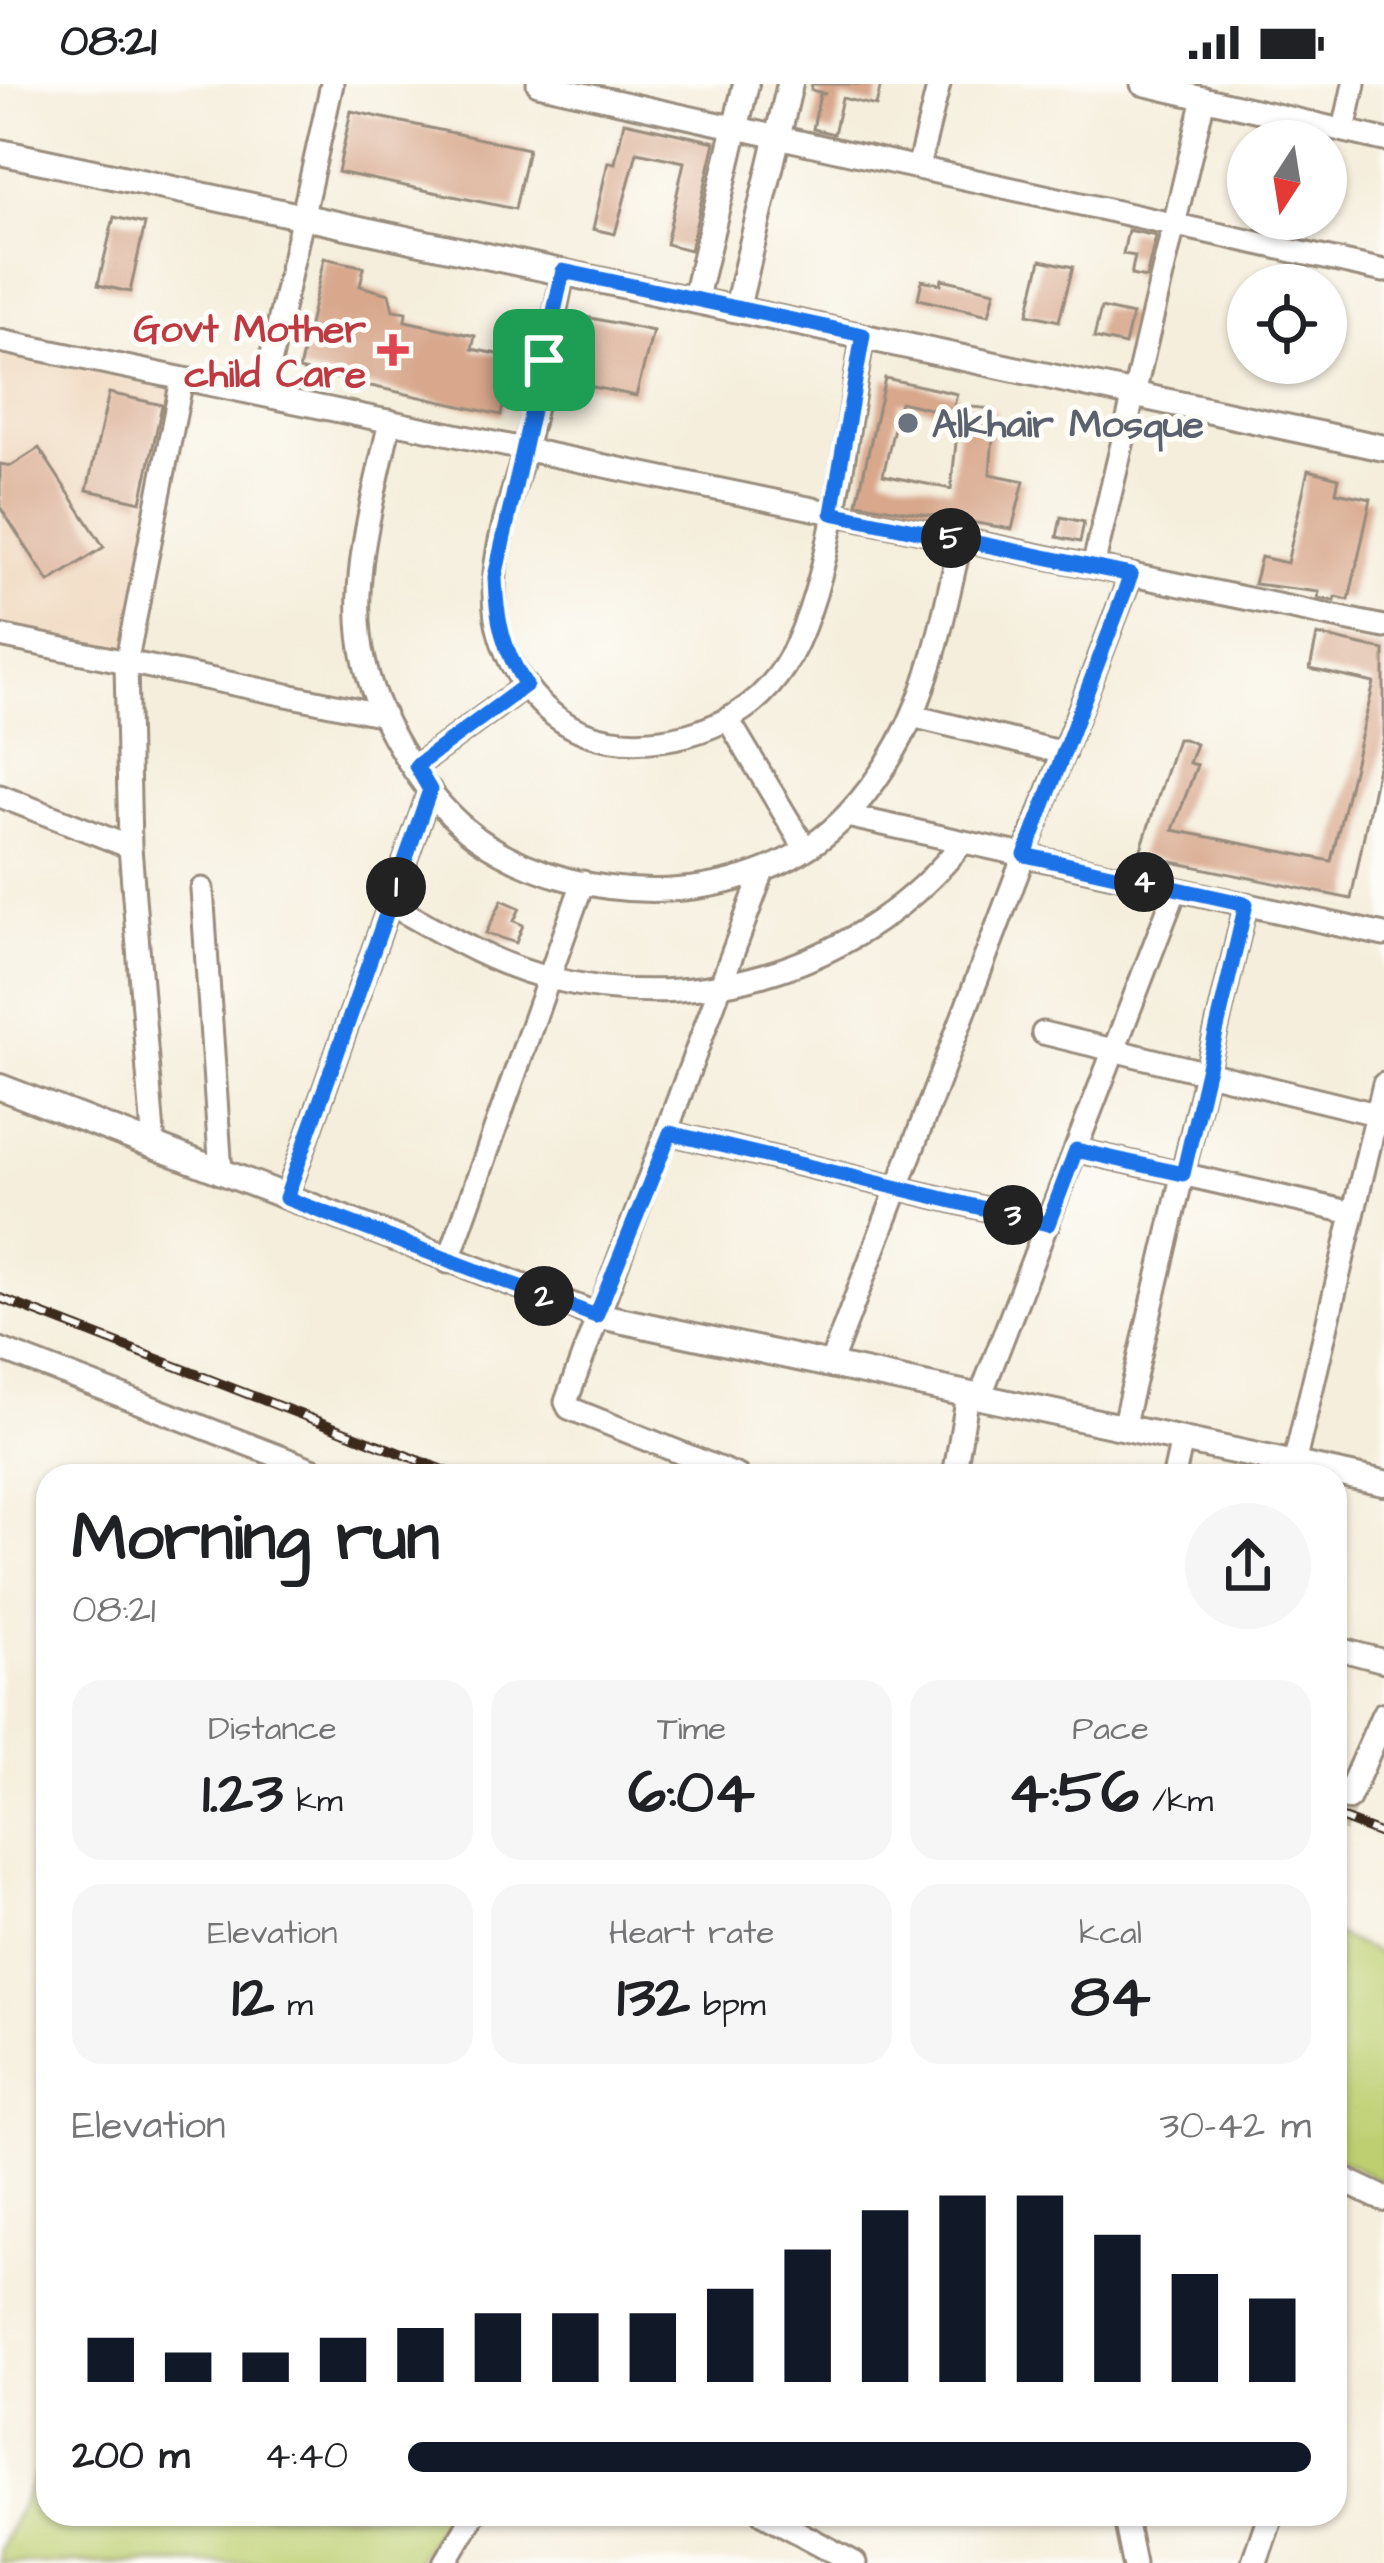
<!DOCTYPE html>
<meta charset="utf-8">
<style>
body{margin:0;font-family:"Architects Daughter",sans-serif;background:#f6f6f6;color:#202124;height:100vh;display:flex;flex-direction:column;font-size:45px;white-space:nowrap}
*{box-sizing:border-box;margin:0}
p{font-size:39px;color:#757577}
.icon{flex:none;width:66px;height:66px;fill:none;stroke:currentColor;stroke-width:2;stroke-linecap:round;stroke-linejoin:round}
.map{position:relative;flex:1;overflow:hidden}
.side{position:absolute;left:36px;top:1380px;width:1311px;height:1062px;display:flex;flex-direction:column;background:#fff;border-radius:36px;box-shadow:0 3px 9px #0004}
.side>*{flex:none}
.needle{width:78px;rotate:192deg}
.controls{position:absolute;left:1227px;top:36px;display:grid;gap:24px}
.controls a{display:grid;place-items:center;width:120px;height:120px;border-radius:50%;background:#fff;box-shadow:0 3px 9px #0004;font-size:60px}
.pin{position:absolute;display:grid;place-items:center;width:102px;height:102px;color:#fff;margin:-51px;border-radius:24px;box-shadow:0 6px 18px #0006}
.km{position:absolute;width:60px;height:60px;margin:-30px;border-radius:50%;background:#222;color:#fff;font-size:33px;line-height:60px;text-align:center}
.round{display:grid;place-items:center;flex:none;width:126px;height:126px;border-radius:63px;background:#f6f6f6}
.head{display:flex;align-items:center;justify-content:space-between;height:204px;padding:0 36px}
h1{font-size:66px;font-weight:700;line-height:90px}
.stats{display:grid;grid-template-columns:repeat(3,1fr);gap:18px;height:204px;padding:12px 36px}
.stats div{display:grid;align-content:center;border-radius:30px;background:#f6f6f6;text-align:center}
.stats b{font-size:60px;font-weight:700}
.stats small{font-size:33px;font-weight:400}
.stats p{font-size:33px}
.chart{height:336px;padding:24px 36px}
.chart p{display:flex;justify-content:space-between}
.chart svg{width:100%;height:216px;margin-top:12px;stroke:#111827;stroke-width:6}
ul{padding:0 36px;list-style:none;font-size:39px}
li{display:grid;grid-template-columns:192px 144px 1fr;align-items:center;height:90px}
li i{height:30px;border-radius:15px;background:#111827}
.status{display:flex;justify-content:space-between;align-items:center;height:84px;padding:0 60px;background:#fff;direction:ltr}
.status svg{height:33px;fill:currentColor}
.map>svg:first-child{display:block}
</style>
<div class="status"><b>08:21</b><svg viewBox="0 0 49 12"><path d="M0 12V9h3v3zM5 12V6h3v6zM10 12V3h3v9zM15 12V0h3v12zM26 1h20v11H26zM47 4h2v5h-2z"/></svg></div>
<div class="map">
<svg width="1384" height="2479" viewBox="0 0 1384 2479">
<rect width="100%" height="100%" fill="#fdfcf7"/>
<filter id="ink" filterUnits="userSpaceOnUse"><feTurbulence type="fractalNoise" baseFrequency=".00833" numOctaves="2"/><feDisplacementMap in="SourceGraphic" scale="24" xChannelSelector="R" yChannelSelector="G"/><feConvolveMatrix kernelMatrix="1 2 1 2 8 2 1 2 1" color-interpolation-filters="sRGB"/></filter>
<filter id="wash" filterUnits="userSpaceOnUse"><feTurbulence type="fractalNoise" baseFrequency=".004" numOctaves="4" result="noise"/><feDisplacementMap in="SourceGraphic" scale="48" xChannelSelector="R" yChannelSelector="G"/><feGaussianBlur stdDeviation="2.7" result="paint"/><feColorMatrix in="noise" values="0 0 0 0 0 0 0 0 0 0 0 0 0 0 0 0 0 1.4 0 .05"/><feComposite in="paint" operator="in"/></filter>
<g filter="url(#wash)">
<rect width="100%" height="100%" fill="#f5eedc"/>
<!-- built -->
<path fill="#efd6bb" d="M0,267L195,308L142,572L0,543Z"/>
<!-- green -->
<path fill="#bdcf71" stroke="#7c7c48" stroke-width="3" d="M1335,1850L1384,1872V2099L1335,2073Z
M48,2364V2430H446L415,2479H0V2465Z"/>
<g id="blocks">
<!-- building -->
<path fill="#d8a78c" d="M812,0H881L876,22L842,14L834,50L813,45L820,10H826L811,6Z
M351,27L528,65L515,125L338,88Z
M624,38L715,58L690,166L666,160L684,78L637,68L615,150L593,145L608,78L615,79Z
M114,133L145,140L130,208L98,201Z
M1128,146L1156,152L1146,194L1131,191L1135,172L1123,170Z
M324,174L364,183L360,202L389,210L393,226L406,228L405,237L475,252L472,265L502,271L512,281L501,331L299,286Z
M1041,176L1073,183L1059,237L1028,230Z
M942,195L995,207L989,231L918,215L922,196L941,200Z
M1101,224L1132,231L1125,261L1094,254Z
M586,233L653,247L636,312L570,298Z
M885,294L957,310L952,330L900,318L883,391L951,405L960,322L995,325L990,390L1024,397L1012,445L857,419Z
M109,309L162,321L141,418L87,406Z
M39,364L104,463L49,498L0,423V380L11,382Z
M1308,386L1339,394L1336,408L1371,415L1349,516L1336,513L1335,517L1318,514L1319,508L1254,500L1261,473L1287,479Z
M1061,433L1084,438L1080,458L1057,453Z
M1317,551L1384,566V653L1351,815L1139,771L1177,655H1184L1196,660L1189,679L1197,681L1173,746L1331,777L1374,599L1310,585Z
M502,816L520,824L514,837L523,841L516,859L486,849Z"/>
</g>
</g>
<g filter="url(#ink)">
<use href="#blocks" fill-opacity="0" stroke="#988c7d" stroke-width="3"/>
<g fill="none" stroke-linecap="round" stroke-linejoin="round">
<!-- tertiary-tunnel -->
<path stroke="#d0c7b6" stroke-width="24" stroke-dasharray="24 12" stroke-linecap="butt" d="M1335,1743L1348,1713"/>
<!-- minor casing -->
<g stroke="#988c7d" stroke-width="27">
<path id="minor" d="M538,0L1384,187
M1142,0L1384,56
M1344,46L1354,0
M918,84L939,0
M564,187C551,246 540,306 525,365C511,419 487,477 496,534C505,584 540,633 588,650C619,661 656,659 687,651C723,641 754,624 777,593C831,524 847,340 863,251
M0,257L1384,543
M263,311L332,0
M390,337C374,413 346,502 365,580C379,640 427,718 477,754C582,828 758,827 848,730C925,647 936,561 961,456
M1093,483L1204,14
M0,552L384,631
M916,633L1064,669
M729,637L805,764
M416,682L526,601
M0,712L130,763
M847,732L1384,851
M202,805L221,1089
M390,820C440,848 492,880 549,894C702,933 865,882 963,758
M1043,949L1384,1032
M670,1049L1048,1140
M154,1063L130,763L126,580L182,295
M1076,1066L1353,1129
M286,1114L430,706
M448,1178L583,798
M0,1265L330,1392
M830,1281L1131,491
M980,1313L1176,805
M1123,1344L1246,820
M1294,1380L1384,1000
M738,1392L569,1324L566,1318L762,790
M954,1392L968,1311
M1174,1392L1182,1356
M1335,1564L1384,1577
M764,2430L855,2479
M1124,2430L1134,2479
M445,2479L474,2430"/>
</g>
<!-- tertiary casing -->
<g stroke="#988c7d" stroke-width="30">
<path id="tertiary" d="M0,68L1384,364
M695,215L746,0
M737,224L790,0
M0,1003L596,1231L1384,1399
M1348,1713L1384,1631
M1335,2092L1384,2115
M1254,2479L1271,2430"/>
</g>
<!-- minor -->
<use href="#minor" stroke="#fff" stroke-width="21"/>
<!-- tertiary -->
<use href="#tertiary" stroke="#fff" stroke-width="24"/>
<!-- rail casing -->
<g stroke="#3b2a1e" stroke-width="10">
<path id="rail" d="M0,1214L459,1392
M1335,1732L1384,1751"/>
</g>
<!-- rail -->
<use href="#rail" stroke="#fdfcf7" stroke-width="6" stroke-dasharray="18" stroke-linecap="butt"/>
</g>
</g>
<g fill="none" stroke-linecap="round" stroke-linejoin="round" filter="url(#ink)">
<!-- route casing -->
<g stroke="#fff" stroke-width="24">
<path id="route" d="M563,187L863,251L832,429L1131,491L1025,771L1246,820L1183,1090L1076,1066L1048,1140L670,1049L596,1232L286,1114L430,706L416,682L526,601C503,566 496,535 495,493Z"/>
</g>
<!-- route -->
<use href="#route" stroke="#1a73e8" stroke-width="15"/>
</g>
<!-- markers -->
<path fill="#e0444e" stroke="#fdfcf7" stroke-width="4.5" d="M387 248h12v12h12v12h-12v12h-12v-12h-12v-12h12z"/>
<circle fill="#6b7280" stroke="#fdfcf7" stroke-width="4.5" cx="908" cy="339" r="12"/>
<g text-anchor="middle" stroke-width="10" stroke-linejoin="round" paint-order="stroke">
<!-- health labels -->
<g font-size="39" font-weight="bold" fill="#be3a42" stroke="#fdfcf7" text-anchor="end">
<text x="366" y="258">Govt Mother<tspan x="366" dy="45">child Care</tspan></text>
</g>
<!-- worship labels -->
<g font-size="39" font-weight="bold" fill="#5b616d" stroke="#fdfcf7" text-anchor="start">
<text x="932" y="353">Alkhair Mosque</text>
</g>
</g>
</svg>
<div class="controls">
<a><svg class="needle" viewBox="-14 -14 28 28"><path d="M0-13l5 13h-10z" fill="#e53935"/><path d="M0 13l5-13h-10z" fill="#757577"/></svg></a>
<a><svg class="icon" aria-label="locate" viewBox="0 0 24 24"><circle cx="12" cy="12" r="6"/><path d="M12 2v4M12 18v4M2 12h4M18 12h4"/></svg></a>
</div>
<div class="pin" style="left:544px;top:276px;background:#1e9e55"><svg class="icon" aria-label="arrive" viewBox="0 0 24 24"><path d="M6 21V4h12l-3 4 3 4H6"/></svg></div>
<b class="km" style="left:396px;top:803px">1</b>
<b class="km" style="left:544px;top:1212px">2</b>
<b class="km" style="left:1013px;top:1131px">3</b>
<b class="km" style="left:1144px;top:798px">4</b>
<b class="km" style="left:951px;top:454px">5</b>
<section class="side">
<div class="head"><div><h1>Morning run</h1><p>08:21</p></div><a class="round"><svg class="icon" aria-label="share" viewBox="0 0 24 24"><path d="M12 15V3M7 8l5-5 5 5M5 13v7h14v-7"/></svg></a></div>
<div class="stats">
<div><p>Distance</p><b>1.23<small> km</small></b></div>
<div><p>Time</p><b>6:04</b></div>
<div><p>Pace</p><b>4:56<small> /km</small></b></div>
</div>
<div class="stats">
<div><p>Elevation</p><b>12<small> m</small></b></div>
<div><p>Heart rate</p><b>132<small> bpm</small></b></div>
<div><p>kcal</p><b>84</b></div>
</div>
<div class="chart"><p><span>Elevation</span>30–42 m</p>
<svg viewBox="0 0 160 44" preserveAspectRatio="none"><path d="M5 44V35M15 44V38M25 44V38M35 44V35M45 44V33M55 44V30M65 44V30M75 44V30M85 44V25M95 44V17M105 44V9M115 44V6M125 44V6M135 44V14M145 44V22M155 44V27"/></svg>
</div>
<ul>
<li><b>200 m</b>4:40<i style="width:100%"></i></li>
</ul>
</section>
</div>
